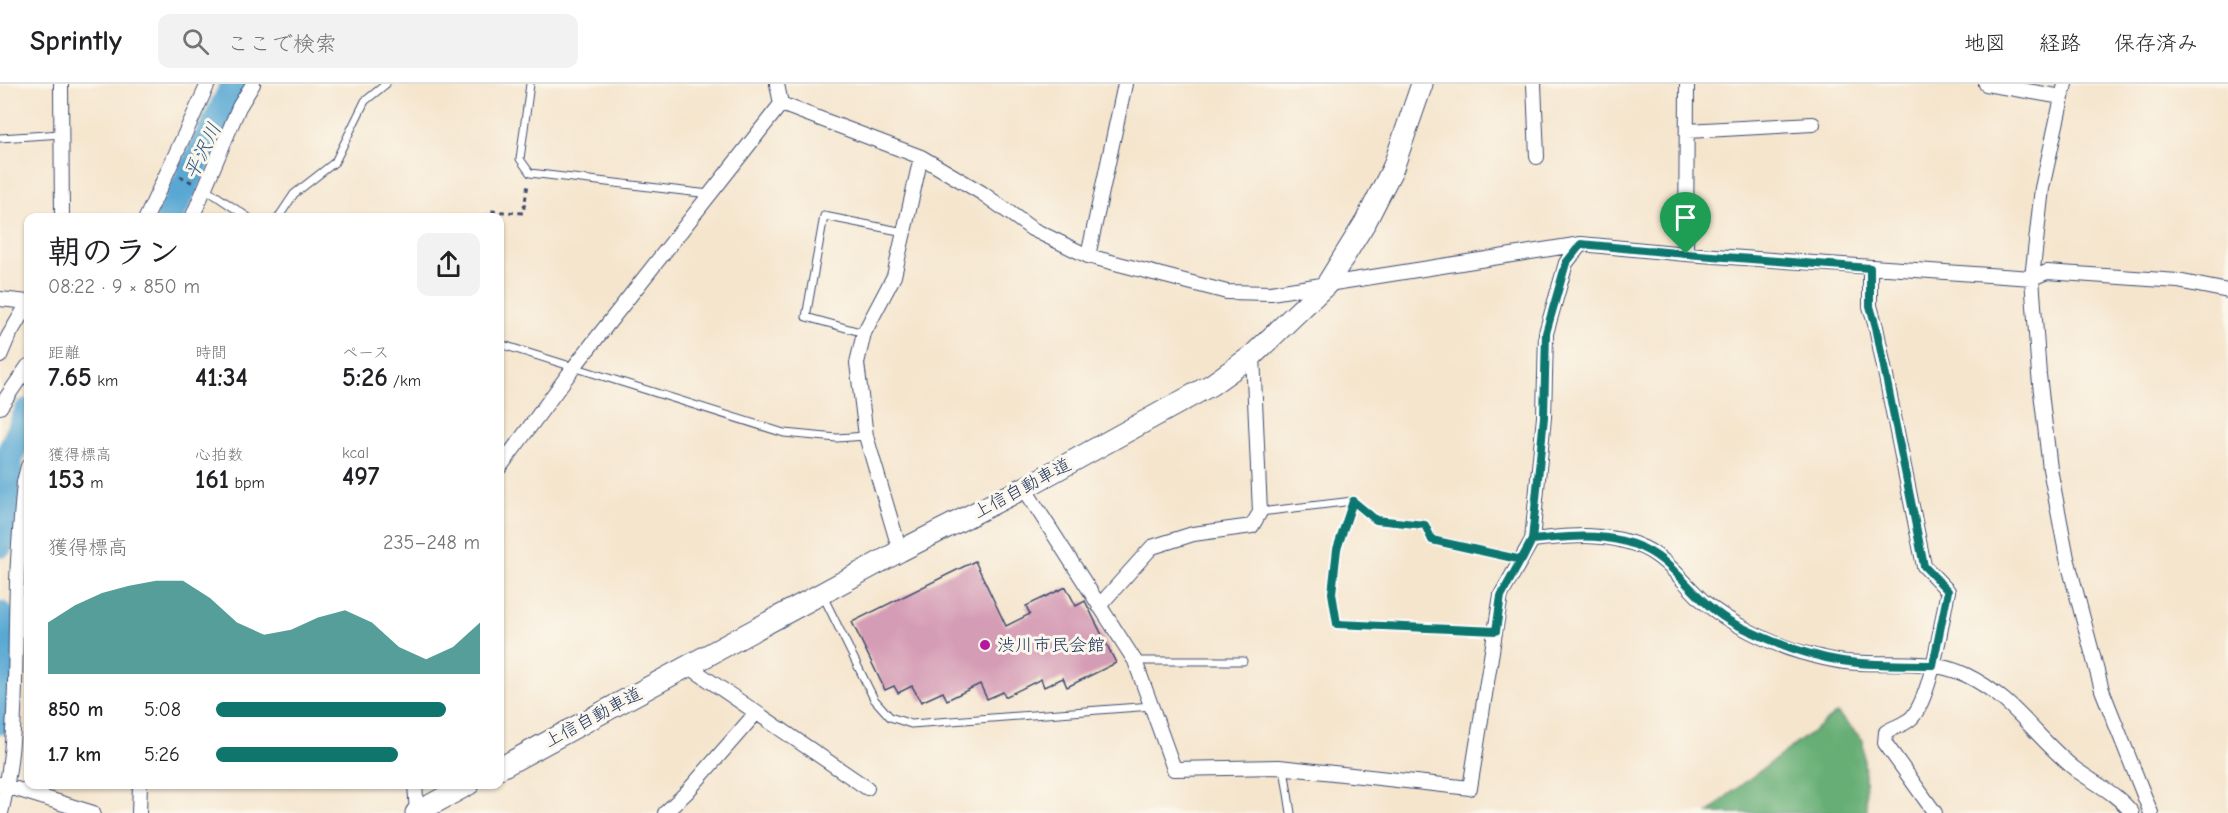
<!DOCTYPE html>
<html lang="ja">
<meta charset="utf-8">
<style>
body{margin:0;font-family:"Comic Neue","Klee One",sans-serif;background:#f2f2f2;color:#202124;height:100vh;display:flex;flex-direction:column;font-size:22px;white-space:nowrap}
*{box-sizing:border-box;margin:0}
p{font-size:20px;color:#757577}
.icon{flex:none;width:33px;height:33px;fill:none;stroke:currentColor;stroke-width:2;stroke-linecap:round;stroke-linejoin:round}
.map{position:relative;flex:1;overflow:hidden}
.side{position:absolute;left:24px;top:129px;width:480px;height:576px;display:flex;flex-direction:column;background:#fff;border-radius:12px;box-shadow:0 2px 4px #0004}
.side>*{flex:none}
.pin{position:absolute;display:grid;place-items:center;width:51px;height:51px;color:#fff;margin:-62px -26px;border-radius:50% 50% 50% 0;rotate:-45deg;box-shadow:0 0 6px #0007}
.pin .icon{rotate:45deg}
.round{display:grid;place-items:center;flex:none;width:63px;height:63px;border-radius:12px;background:#f2f2f2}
.headline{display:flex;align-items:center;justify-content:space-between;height:102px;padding:0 24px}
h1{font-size:33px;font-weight:700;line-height:45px}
.stats{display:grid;grid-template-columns:repeat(3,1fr);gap:9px;height:102px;padding:6px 24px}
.stats div{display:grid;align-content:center}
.stats b{font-size:26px;font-weight:700}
.stats small{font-size:16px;font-weight:400}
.stats p{font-size:16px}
.chart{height:168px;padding:12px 24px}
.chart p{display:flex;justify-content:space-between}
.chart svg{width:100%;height:108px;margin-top:6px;fill:#0f766e;opacity:.7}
ul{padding:0 24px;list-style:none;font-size:20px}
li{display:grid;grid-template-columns:96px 72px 1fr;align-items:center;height:45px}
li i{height:15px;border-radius:8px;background:#0f766e}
header{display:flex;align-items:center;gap:36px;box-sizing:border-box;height:84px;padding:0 30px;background:#fff;border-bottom:2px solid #e0e0e0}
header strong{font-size:28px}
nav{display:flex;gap:33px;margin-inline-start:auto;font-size:21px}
.search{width:420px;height:54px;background:#f2f2f2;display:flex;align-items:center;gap:15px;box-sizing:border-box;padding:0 21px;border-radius:12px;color:#757577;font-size:22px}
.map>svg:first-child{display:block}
</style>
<header>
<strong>Sprintly</strong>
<div class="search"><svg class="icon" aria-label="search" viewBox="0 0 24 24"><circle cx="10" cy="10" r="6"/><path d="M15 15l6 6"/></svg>ここで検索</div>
<nav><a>地図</a><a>経路</a><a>保存済み</a></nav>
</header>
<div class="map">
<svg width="2228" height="729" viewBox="0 0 2228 729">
<rect width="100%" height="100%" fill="#fbf7ec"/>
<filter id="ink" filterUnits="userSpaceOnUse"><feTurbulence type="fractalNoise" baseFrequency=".0167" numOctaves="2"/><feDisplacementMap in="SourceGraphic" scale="12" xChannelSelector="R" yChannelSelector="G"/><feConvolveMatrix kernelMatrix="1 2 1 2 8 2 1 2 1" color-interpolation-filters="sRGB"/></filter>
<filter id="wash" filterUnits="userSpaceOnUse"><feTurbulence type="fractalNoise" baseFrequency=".008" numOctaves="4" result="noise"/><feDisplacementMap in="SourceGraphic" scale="24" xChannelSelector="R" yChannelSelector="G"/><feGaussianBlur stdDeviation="1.35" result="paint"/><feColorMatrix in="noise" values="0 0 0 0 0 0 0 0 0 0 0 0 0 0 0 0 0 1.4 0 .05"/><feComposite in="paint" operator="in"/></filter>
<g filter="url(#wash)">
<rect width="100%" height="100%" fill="#f5e5cd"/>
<!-- forest -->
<path fill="#66ae74" stroke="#406e69" stroke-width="1.5" d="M1837,629L1863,656L1867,729H1709L1727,712Z"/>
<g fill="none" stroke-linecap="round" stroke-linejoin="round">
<!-- river -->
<path stroke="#59a8d3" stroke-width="28" d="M169,134L235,0
M0,460L10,371L28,328
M0,531L3,600L0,637"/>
</g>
<g id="blocks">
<!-- building -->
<path fill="#d59db5" d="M975,477L1006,542L1030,530L1026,522L1066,503L1076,522L1085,517L1116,579L1067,603L1063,594L1044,603L1041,595L1005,613L1003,608L987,615L980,600L947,616L943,608L921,618L912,602L898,609L894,602L885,606L852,538Z"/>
</g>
</g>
<g filter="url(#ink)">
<use href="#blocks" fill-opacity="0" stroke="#3c4a6f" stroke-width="1.5"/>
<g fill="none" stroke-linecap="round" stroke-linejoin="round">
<!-- service casing -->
<g stroke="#3c4a6f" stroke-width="9">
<path id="service" d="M530,0L520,75L530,89L709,110
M0,54L62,50
M206,105L249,134
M278,134L294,110L335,78L365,17L386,0
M864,249L806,233L824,132L904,148
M500,260L784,349L837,354L866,352
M1353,417L1337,466L1332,509L1337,540L1496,547
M1260,428L1353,417L1376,436L1425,441L1433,456L1522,476
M823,512L874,615L890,633L911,640L1152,622
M1135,577H1243
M1284,684L1291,729"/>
</g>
<!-- minor casing -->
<g stroke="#3c4a6f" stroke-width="16">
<path id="minor" d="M61,0L62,134
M1534,0L1537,73
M1986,0L2062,13
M2065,0L2042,104L2032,194L2039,291L2050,385L2067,474L2102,606L2151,729
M781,20L921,73L982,109L1032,145L1088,172L1227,208L1271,209L1581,160L1686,170L2032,194L2047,188L2178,197L2228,207
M1687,47L1813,40
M146,134L208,0
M192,134L239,23L253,0
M1686,170L1687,0
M1088,172L1125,0
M1870,184V222L1876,243L1924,482L1948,507C1941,539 1933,605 1914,631C1909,639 1894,643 1886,648L1885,659L1935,729
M0,215L28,218
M0,272L8,253L28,219
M0,323L28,282
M500,383L574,283L781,20L777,0
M1024,404L1135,577L1174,685L1279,683L1470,704L1501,511L1532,456L1544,333L1546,249L1566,179L1581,160
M1532,456C1570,452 1609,447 1644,464C1669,476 1684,500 1704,518C1728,538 1771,560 1800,568C1814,572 1830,576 1845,578C1885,582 1928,573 1966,591C2014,614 2035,653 2075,685C2094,699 2118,710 2132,729
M900,467L866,352L857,279L864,249L894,192L921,73
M1099,522L1152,463L1193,450L1252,442L1260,428L1253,271
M688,582L867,704
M0,700L93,729
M415,700L417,729
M1,729C19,654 14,576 17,499C18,466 21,432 24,398L28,382
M139,729L140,700
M665,729L687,708L756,629"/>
</g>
<!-- trunk casing -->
<g stroke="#3c4a6f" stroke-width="23">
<path id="trunk" d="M500,684L900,467L1024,404L1211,301L1253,271L1327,200L1366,137L1393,84L1422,0
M416,729L469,700"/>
</g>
<!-- path -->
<path stroke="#3c4a6f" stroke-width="3" stroke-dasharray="4.5 4.5" stroke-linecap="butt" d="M180,92L193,99
M487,134L490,127L523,129L528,100"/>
<!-- service -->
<use href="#service" stroke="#fff" stroke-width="7"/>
<!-- minor -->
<use href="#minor" stroke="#fff" stroke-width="14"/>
<!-- trunk -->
<use href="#trunk" stroke="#fff" stroke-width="21"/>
</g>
</g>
<g fill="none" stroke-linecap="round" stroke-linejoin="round" filter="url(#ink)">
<!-- route casing -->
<g stroke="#fff" stroke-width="12">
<path id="route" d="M1686,170L1581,160L1566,179L1546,249L1544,333L1532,456L1522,476L1432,456L1425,441L1376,436L1353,417L1337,465L1332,509L1337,540L1496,547L1501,512L1532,456C1581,451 1632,446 1670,483C1691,503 1709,527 1735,540C1769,557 1805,571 1842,577C1871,582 1904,580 1933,581L1948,507L1924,482L1876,243L1870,222V184L1686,170"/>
</g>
<!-- route -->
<use href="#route" stroke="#0f766e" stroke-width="8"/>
</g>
<!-- markers -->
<circle fill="#b5179e" stroke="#fbf7ec" stroke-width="2" cx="985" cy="561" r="6"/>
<g text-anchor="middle" stroke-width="6" stroke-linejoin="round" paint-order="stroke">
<!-- street labels -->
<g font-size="18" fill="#1b2f5e" stroke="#fbf7ec">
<text transform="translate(1022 404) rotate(-28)" y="6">上信自動車道</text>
<text transform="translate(593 633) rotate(-28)" y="6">上信自動車道</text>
</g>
<!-- poi labels -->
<g font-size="18" fill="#1b2f5e" stroke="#fbf7ec" text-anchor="start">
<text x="997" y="567">渋川市民会館</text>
</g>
<!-- water labels -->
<g font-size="20" font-style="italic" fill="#315987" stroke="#fbf7ec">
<text transform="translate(202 67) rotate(-64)" y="7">平沢川</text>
</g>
</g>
</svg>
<div class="pin" style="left:1686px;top:170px;background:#1e9e55"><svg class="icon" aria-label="arrive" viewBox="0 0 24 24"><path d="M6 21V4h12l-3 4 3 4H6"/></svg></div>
<section class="side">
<div class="headline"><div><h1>朝のラン</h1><p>08:22 · 9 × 850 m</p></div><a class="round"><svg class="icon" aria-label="share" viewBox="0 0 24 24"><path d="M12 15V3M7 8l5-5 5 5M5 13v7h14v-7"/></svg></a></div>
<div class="stats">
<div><p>距離</p><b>7.65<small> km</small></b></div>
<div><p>時間</p><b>41:34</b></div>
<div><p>ペース</p><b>5:26<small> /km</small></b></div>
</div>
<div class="stats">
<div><p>獲得標高</p><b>153<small> m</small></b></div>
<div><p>心拍数</p><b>161<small> bpm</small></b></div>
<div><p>kcal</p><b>497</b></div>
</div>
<div class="chart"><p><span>獲得標高</span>235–248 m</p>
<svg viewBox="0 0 160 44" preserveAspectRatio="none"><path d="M0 44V23L10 16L20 11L30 8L40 6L50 6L60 13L70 23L80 28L90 26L100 21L110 18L120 23L130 33L140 38L150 33L160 23V44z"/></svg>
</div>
<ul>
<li><b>850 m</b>5:08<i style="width:87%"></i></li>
<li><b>1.7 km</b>5:26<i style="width:69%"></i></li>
</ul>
</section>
</div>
